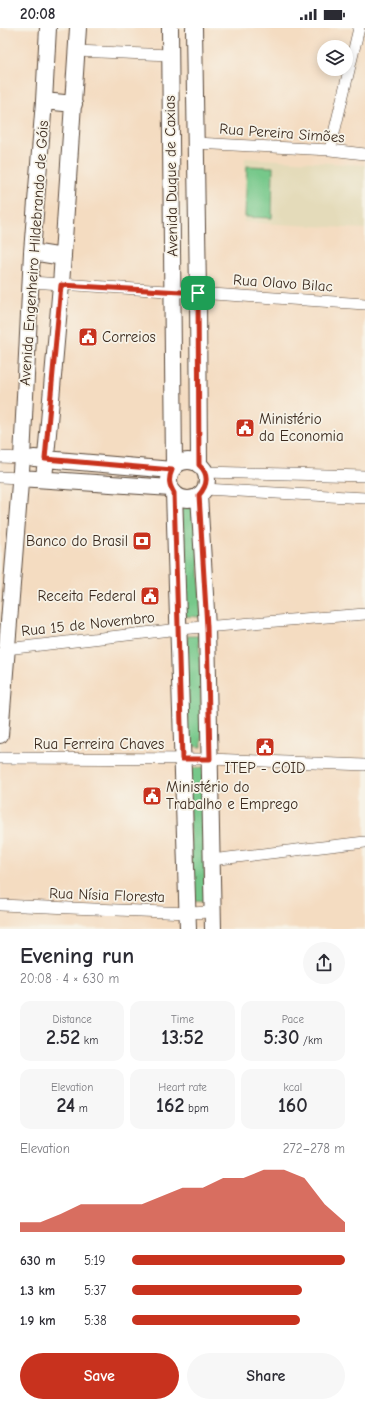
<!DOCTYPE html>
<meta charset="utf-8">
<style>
body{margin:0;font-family:"Comic Neue",sans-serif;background:#f7f7f7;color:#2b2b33;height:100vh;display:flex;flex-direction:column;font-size:15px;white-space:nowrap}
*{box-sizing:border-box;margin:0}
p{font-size:13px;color:#7c7c81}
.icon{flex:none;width:22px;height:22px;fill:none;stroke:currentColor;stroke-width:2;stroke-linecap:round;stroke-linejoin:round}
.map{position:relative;height:901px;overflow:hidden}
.details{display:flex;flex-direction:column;background:#fff;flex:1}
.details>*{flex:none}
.tools{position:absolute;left:317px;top:12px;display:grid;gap:8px}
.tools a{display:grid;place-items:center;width:36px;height:36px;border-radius:50%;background:#fff;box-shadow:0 2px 10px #0003;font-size:20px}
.pin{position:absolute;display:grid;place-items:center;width:34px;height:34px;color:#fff;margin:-17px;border-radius:8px;box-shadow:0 2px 6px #0006}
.round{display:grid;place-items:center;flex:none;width:42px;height:42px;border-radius:21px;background:#f7f7f7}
.summary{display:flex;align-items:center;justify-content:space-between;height:68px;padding:0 20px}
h1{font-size:22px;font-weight:800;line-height:30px}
.metrics{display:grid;grid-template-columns:repeat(3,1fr);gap:6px;height:68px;padding:4px 20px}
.metrics div{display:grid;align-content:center;border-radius:10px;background:#f7f7f7;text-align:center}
.metrics b{font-size:20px;font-weight:800}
.metrics small{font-size:11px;font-weight:400}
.metrics p{font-size:11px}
.chart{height:112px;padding:8px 20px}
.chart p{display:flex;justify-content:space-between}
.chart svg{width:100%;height:72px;margin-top:4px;fill:#c8321e;opacity:.7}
.primary-button{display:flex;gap:8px;margin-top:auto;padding:8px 20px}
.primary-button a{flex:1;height:46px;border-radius:24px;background:#c8321e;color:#fff;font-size:16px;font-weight:800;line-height:46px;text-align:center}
.primary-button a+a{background:#f7f7f7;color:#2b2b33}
ul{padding:0 20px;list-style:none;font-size:13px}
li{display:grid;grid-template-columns:64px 48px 1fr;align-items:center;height:30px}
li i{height:10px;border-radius:5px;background:#c8321e}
.status{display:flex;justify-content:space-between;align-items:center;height:28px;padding:0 20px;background:#fff;direction:ltr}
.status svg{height:11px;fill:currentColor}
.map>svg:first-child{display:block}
</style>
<div class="status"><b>20:08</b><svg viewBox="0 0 49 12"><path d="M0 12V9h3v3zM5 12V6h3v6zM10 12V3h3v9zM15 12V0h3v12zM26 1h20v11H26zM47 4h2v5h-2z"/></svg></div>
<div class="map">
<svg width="365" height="901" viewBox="0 0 365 901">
<rect width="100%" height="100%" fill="#f7f3e8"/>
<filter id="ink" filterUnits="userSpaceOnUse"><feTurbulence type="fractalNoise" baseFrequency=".025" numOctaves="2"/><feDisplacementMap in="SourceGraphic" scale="8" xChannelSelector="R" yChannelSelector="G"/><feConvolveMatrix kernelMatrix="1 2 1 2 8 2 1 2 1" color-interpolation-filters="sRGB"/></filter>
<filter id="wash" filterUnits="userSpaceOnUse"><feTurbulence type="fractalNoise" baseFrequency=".012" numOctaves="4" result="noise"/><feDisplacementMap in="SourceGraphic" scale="16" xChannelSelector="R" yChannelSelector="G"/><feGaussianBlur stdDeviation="0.9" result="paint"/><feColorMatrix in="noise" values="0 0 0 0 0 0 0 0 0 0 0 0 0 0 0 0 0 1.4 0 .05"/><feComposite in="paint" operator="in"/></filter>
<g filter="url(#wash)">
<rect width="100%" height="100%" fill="#f4dcc1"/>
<!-- built -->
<path fill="#e4dbba" d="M245,130L365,137V201L244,194Z"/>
<!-- green -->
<path fill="#76c88a" stroke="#587954" d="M247,138L273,139L272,190L245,189Z
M181,477H197L201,589L183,588Z
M187,608H199L202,719L187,718Z
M188,740H203L205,874L192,873Z"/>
</g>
<g filter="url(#ink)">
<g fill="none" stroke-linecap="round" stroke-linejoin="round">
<!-- street casing -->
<g stroke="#574536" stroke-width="12">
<path id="street" d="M76,23L170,27
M196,115L330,122L365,126
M330,122L359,0
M31,254L365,276
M0,429L22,430
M205,444L365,448
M0,449L20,450
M205,461L365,470
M6,621L179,601L365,586
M0,730L210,731L365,737
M211,832L365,814
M0,877L188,885L212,884"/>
</g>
<!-- secondary casing -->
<g stroke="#574536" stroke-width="18">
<path id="secondary" d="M170,0L174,440
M194,0L198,265L199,437
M44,73L74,76
M32,224L63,229
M34,430L172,442
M169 452a19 19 0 1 1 38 0a19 19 0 1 1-38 0Z
M20,450L171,460
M44,451L61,257L78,0
M174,465L188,901
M199,467L207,599L213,901
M0,707L22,430L32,224L44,73L48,0"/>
</g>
<!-- street -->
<use href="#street" stroke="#fff" stroke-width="11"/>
<!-- secondary -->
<use href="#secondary" stroke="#fff" stroke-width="16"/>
</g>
</g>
<g fill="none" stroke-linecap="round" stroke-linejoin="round" filter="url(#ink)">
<!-- route casing -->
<g stroke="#fff" stroke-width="8">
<path id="route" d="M61,257L198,265L199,437C209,446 208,457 199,467L207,599L210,731H182L174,465C169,457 168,451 172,442L45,431Z"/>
</g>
<!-- route -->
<use href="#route" stroke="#c8321e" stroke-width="5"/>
</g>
<!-- icons -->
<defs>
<g id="civic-square" transform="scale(1)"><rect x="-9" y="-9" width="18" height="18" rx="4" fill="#c8321e" stroke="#f7f3e8"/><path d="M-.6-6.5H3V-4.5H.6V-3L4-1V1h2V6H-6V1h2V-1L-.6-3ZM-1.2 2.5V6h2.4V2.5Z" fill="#fff"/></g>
<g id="bank-square" transform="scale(1)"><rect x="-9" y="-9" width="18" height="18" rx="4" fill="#c8321e" stroke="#f7f3e8"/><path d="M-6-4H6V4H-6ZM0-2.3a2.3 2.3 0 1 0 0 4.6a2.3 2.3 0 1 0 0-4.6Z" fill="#fff"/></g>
</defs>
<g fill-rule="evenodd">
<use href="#civic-square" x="88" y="309"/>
<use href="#civic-square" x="245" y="400"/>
<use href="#bank-square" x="142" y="513"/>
<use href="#civic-square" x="150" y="568"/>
<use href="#civic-square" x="265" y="719"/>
<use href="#civic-square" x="152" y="768"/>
</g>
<g text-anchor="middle" stroke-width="3.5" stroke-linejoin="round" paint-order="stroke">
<!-- street labels -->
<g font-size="15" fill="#3b2a1e" stroke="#f7f3e8">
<text transform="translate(282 105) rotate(4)" y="5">Rua Pereira Simões</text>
<text transform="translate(171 148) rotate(-91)" y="5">Avenida Duque de Caxias</text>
<text transform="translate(34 225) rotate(-86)" y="5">Avenida Engenheiro Hildebrando de Góis</text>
<text transform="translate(283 255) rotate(4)" y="5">Rua Olavo Bilac</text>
<text transform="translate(88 596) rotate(-6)" y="5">Rua 15 de Novembro</text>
<text x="99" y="721">Rua Ferreira Chaves</text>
<text transform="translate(107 867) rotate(2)" y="5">Rua Nísia Floresta</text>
</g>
<!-- poi labels -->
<g font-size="15" fill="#3b2a1e" stroke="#f7f3e8" text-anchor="start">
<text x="102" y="314">Correios</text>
<text x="259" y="396">Ministério<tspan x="259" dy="17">da Economia</tspan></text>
<text x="128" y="518" text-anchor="end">Banco do Brasil</text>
<text x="136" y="573" text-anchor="end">Receita Federal</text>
<text x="265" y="745" text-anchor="middle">ITEP - COID</text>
<text x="166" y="764">Ministério do<tspan x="166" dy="17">Trabalho e Emprego</tspan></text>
</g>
</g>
</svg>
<div class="tools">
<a><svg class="icon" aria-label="layers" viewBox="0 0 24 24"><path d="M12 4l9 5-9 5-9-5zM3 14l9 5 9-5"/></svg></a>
</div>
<div class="pin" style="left:198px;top:265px;background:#1e9e55"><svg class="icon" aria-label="arrive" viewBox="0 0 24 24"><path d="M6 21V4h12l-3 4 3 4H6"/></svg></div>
</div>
<section class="details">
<div class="summary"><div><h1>Evening run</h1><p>20:08 · 4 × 630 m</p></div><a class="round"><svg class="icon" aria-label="share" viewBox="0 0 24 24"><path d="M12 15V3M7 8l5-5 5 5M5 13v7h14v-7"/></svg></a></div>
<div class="metrics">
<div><p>Distance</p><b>2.52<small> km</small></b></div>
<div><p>Time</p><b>13:52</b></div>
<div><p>Pace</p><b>5:30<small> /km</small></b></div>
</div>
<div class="metrics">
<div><p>Elevation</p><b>24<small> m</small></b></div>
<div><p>Heart rate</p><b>162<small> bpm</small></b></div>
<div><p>kcal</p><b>160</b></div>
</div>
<div class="chart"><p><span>Elevation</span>272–278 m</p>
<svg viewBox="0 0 160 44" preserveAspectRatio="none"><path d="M0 44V38L10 38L20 33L30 27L40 27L50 27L60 27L70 22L80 17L90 17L100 11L110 11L120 6L130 6L140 11L150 27L160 38V44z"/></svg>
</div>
<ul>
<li><b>630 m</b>5:19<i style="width:100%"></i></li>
<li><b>1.3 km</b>5:37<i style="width:80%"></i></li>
<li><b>1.9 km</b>5:38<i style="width:79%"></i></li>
</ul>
<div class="primary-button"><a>Save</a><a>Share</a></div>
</section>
